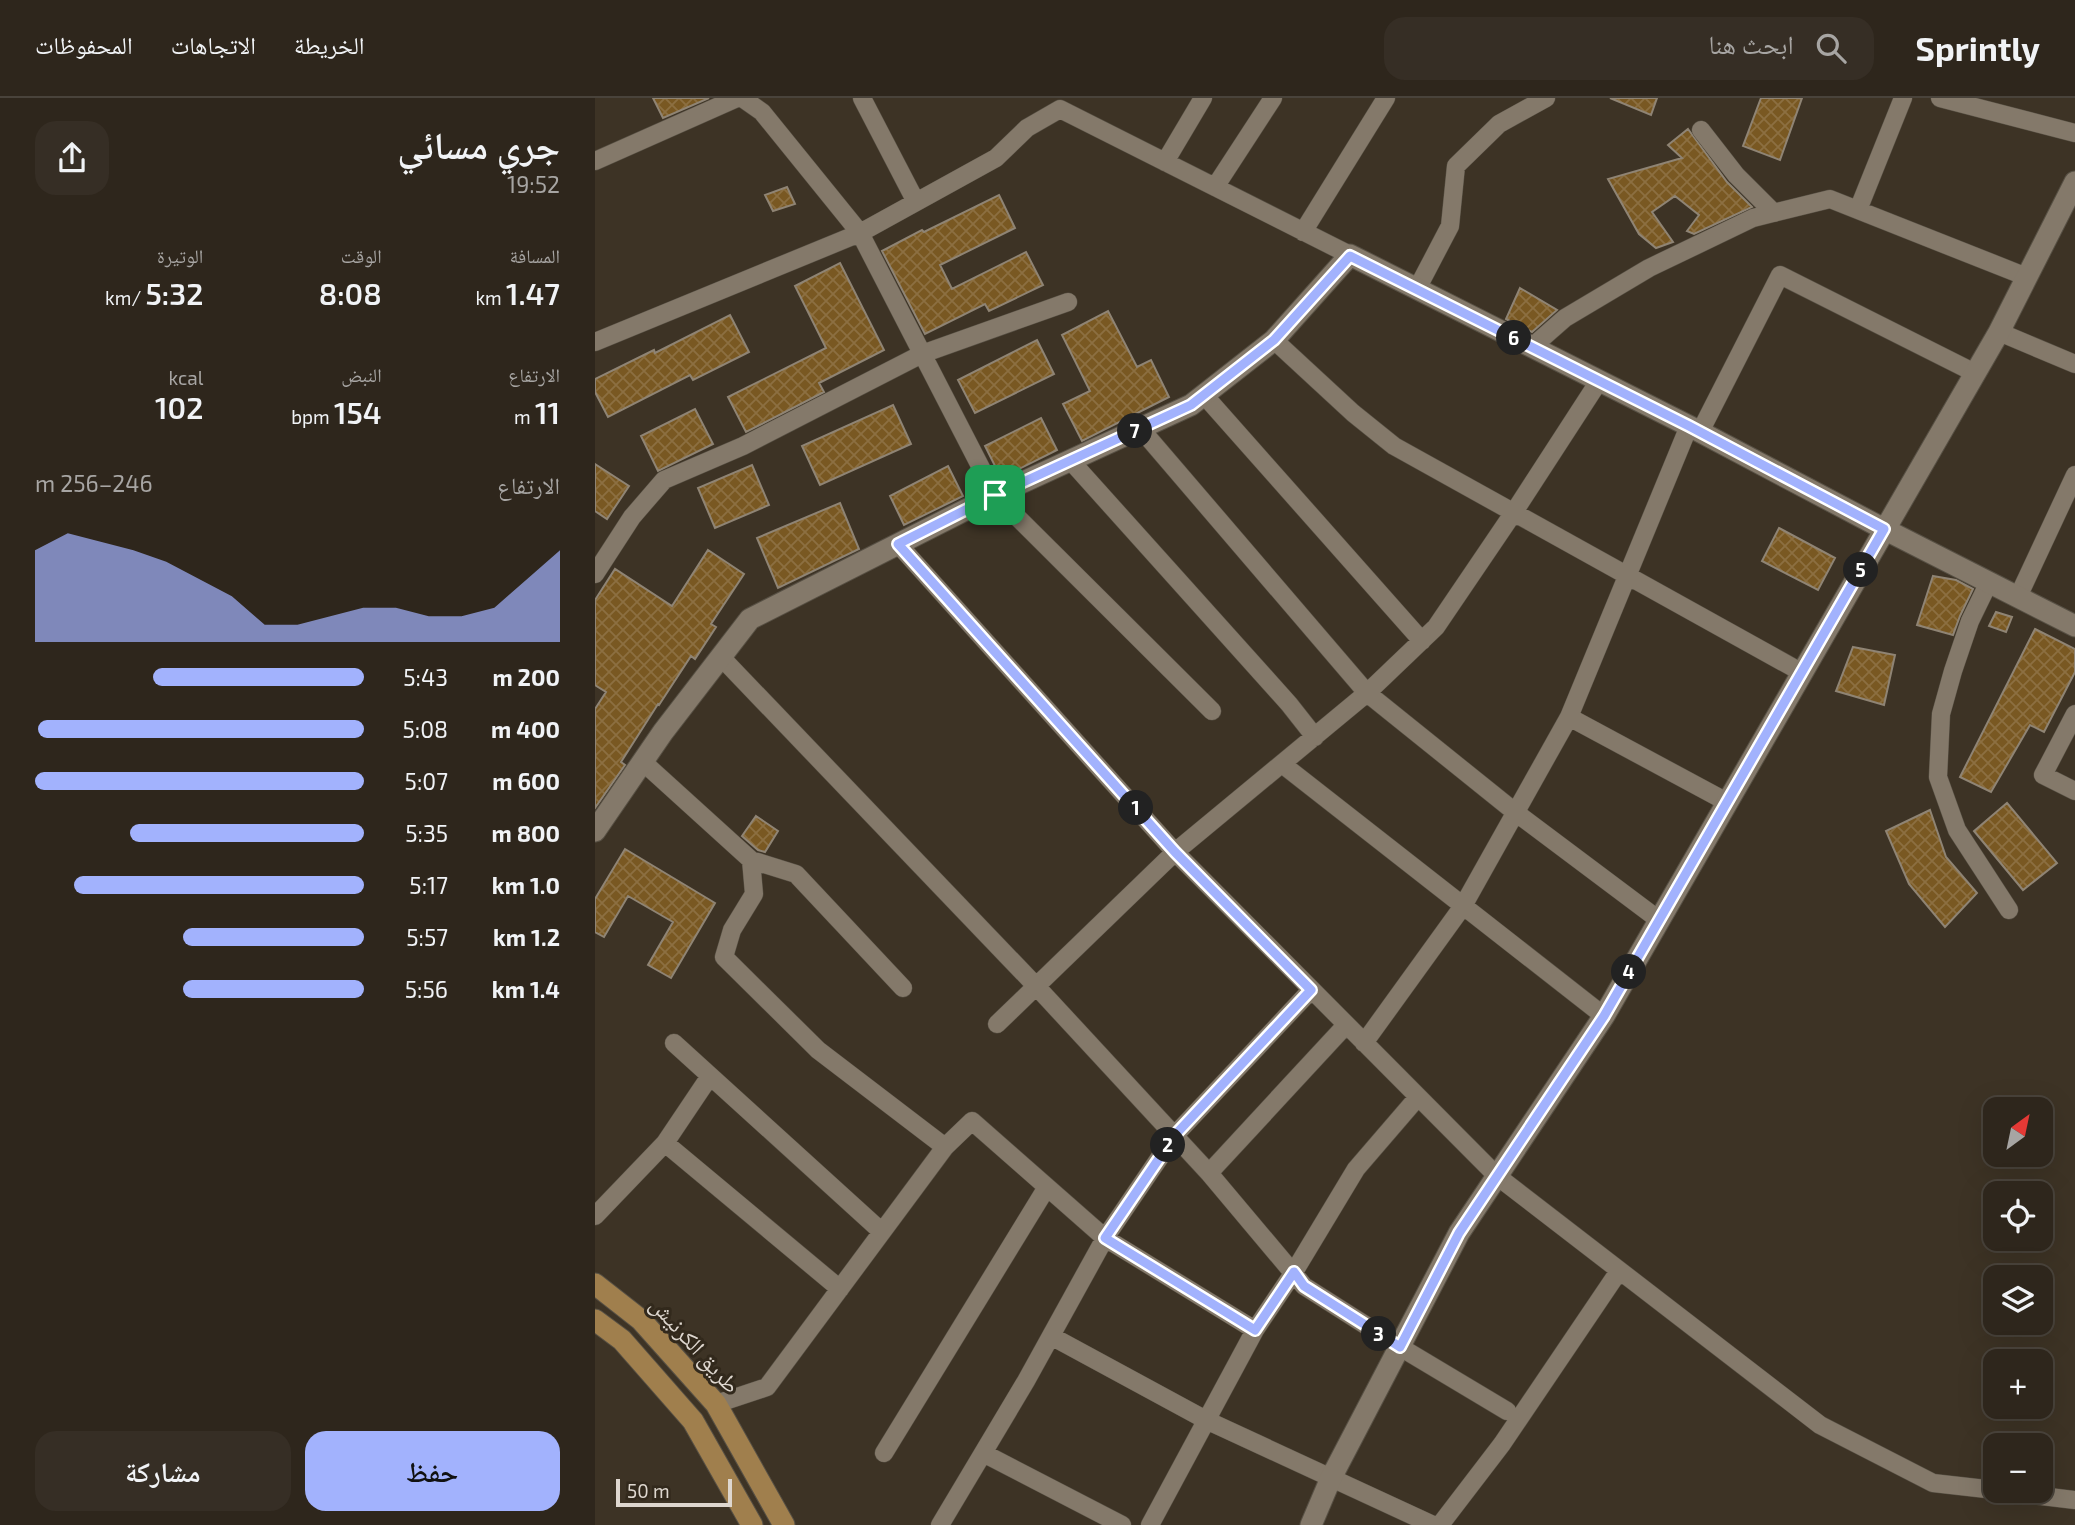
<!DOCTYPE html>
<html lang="ar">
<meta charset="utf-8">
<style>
body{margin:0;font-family:"Exo 2","Noto Naskh Arabic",sans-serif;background:#362e25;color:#f1f3f6;direction:rtl;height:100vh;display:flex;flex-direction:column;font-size:26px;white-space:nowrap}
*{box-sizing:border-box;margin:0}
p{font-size:23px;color:#a7a5a3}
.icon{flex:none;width:38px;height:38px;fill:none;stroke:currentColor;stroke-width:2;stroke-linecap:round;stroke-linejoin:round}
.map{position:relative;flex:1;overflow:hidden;direction:ltr}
.drawer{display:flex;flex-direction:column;background:#2e261c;width:595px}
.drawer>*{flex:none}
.needle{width:46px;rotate:33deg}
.fabs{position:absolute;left:1388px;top:999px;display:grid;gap:14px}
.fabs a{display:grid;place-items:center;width:70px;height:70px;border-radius:14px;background:#2e261c;box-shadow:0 7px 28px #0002,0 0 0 2px #49433b;font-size:35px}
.scale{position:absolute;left:21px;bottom:18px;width:116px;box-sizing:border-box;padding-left:7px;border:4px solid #ded7cf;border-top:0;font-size:19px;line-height:24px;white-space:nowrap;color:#ded7cf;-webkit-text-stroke:5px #32291c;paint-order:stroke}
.pin{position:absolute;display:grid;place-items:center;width:60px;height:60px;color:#fff;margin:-30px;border-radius:14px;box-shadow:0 4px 10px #0006}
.km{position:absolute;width:35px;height:35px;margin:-18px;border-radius:50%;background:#222;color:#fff;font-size:19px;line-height:35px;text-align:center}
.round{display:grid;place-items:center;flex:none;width:74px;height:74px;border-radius:21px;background:#362e25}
.overview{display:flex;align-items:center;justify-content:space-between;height:119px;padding:0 35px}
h1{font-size:38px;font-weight:600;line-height:52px}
.metrics{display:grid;grid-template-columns:repeat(3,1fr);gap:10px;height:119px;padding:7px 35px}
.metrics div{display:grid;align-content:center}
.metrics b{font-size:30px;font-weight:600}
.metrics small{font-size:19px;font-weight:400}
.metrics p{font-size:19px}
.chart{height:196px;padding:14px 35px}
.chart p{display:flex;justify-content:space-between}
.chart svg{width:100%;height:126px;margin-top:7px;fill:#a2b2fd;opacity:.7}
.action{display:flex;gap:14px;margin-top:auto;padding:14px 35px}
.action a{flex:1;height:80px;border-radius:21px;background:#a2b2fd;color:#111;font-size:28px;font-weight:600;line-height:80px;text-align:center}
.action a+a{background:#362e25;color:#f1f3f6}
ul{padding:0 35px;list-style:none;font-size:23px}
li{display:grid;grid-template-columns:112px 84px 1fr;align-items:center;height:52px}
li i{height:18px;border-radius:9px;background:#a2b2fd}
header{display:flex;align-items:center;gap:42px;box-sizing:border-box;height:98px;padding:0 35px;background:#2e261c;border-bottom:2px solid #49433b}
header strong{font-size:33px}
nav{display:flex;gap:38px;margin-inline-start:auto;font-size:24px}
.search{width:490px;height:63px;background:#362e25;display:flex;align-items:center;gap:18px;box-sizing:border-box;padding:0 24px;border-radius:21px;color:#a7a5a3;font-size:26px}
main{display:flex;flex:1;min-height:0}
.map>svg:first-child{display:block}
</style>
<header>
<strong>Sprintly</strong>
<div class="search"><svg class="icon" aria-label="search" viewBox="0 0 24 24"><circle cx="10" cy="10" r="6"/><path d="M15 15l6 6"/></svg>ابحث هنا</div>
<nav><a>الخريطة</a><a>الاتجاهات</a><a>المحفوظات</a></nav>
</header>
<main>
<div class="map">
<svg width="1480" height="1427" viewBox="0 0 1480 1427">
<defs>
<pattern id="building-cross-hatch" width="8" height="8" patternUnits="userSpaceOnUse" patternTransform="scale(1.75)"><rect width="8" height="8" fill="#795822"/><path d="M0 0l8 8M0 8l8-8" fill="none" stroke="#8c6f41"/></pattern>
</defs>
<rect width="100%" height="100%" fill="#3d3325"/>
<!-- building -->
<path fill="url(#building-cross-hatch)" stroke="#8f8474" stroke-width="2" d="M58,0H114L68,20Z
M1015,0H1062L1056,17Z
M1166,0H1207L1185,62L1148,48Z
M1093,31L1132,84L1157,109L1099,136L1092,133L1104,117L1080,98L1057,114L1078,144L1061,150L1044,136L1013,81L1087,60L1073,47Z
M192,89L200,106L178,113L170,97Z
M404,97L420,130L345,167L357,191L431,154L448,187L394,213L390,206L330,236L287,153L327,132L329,134Z
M245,165L289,252L224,285L229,294L151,334L133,299L231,250L200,188Z
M925,190L962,212L937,234L911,221Z
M513,213L542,269L556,262L574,299L487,343L468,306L495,293L467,237Z
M135,217L154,254L98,282L95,277L13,319L0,294V281L59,252L60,255Z
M442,242L459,276L380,315L363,282Z
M298,307L316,346L225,387L207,348Z
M100,311L118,346L63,373L46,338Z
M446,320L462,352L406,380L390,348Z
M0,366L34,388L12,421L0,413Z
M157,367L174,407L120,430L103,390Z
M353,368L368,398L309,427L295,398Z
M245,405L264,451L183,490L162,440Z
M1184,430L1240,460L1223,492L1167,463Z
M113,452L149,476L116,526L121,529L100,561L96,558L64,607L63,606L26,664L30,667L0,710V611L11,594L0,587V502L20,471L77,508Z
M1338,478L1361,482L1378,491L1365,518L1358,537L1322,527Z
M1401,514L1417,519L1411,534L1394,528Z
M1440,531L1480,551V574L1449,634L1435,627L1396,694L1365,679Z
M1258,549L1300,557L1289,607L1241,593Z
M1412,705L1462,765L1428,792L1379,733Z
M1335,712L1351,759L1382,795L1350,829L1314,786L1291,733Z
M161,718L183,733L170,754L163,752L147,738Z
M30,751L120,805L76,880L53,867L78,824L33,798L9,839L0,834V801Z"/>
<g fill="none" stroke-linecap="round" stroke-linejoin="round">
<!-- street casing -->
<g stroke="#575044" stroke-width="19">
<path id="street" d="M267,0L321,104
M1345,0L1480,35
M1106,32L1141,77L1179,115
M0,63L142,0
M570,64L608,0
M620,89L678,0
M1263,112L1308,0
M708,134L791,0
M822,191L855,128L861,68L904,26L951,0
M1404,234L1480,266
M679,242L758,315L799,348L1206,574
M0,244L265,135L167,14L147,0
M937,249L970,220L1054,170L1158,120L1235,101L1432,179
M609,297L827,543
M545,330L772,595L920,714L1064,822
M1105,334L1185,177L1380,275
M475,362L694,606L720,639
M303,446L580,754L902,1078L1225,1327L1338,1385L1400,1392
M0,476L37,419L69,382L148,348L327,256L473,204
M1394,484L1375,523L1358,573L1346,616L1343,679L1362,732L1414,812
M1423,499L1480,377
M126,559L441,888L614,1075L709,1188L805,1249L912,1313
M617,613L400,397L265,135L401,60L432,30L465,11L755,157
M1480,616L1448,677L1480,693
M974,619L1132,704
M48,664L156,762L201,776L308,890
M687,666L1009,918
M156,762L159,796L137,832L129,859L223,952L350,1049
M402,926L580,754L772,595L841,529L919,414L1004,283
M79,945L287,1134
M769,945L868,808L974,619L1094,328
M70,1045L245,1191
M614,1075L751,927
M0,1118L70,1045L115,978
M456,1238L611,1322L838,1427
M121,1306L172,1289L350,1049L377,1023L510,1140L660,1232
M289,1355L452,1089
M388,1355L527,1427
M1405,1393L1480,1402
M345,1427L431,1283L510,1140L580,1037L716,892
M555,1427L660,1232L699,1174L761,1071L823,999
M845,1427L907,1346L1024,1173"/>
</g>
<!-- secondary casing -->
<g stroke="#575044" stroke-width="23">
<path id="secondary" d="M0,733L68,634L155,521L400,397L596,307L679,242L755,157L1094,328L1289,431L1480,528
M716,1427L736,1380L864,1135L1009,918L1404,234L1480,84"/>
</g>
<!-- primary casing -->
<g stroke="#575044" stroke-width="23">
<path id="primary" d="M0,1186L46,1222L121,1306L189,1427
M0,1222L27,1242L98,1323L157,1427"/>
</g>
<!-- street -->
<use href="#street" stroke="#84796a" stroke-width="18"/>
<!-- secondary -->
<use href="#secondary" stroke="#84796a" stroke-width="21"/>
<!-- primary -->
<use href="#primary" stroke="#a07f4d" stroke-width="21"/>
</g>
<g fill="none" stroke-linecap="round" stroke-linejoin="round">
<!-- route casing -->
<g stroke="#fff" stroke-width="14">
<path id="route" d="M755,158L1094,328L1289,431L1009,918L864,1135L805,1249L709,1188L699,1174L660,1232L510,1140L580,1037L716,892L580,754L303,446L400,397L596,307L679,242Z"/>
</g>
<!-- route -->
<use href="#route" stroke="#a2b2fd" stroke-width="9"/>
</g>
<g text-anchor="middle" stroke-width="6" stroke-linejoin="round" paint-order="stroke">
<!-- street labels -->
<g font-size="23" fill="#ded7cf" stroke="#32291c">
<text transform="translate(100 1247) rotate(48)" y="8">طريق الكرنيش</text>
</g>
</g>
</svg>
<div class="fabs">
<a><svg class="needle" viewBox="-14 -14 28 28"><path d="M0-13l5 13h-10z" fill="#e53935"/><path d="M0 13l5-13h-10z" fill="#a7a5a3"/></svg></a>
<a><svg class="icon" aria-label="locate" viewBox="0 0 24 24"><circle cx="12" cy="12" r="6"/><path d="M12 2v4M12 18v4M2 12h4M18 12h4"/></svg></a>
<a><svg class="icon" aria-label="layers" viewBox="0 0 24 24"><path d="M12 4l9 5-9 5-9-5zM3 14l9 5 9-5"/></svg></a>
<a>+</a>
<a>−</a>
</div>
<div class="scale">50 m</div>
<div class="pin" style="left:400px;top:397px;background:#1e9e55"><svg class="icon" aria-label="arrive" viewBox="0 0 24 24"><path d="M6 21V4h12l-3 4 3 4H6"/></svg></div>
<b class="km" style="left:541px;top:710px">1</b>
<b class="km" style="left:573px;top:1047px">2</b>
<b class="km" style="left:784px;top:1236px">3</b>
<b class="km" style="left:1034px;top:874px">4</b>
<b class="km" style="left:1266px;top:472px">5</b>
<b class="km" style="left:919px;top:240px">6</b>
<b class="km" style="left:540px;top:333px">7</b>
</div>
<section class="drawer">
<div class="overview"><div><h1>جري مسائي</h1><p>19:52</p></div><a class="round"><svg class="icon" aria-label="share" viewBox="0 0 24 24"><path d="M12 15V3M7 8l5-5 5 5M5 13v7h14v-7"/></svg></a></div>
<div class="metrics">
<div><p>المسافة</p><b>1.47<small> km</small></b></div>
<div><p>الوقت</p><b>8:08</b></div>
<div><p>الوتيرة</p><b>5:32<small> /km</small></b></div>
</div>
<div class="metrics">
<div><p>الارتفاع</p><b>11<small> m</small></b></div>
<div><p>النبض</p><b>154<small> bpm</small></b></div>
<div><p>kcal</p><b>102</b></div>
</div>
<div class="chart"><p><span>الارتفاع</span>246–256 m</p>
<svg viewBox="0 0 160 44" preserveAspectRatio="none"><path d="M0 44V12L10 6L20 9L30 12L40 16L50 22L60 28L70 38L80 38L90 35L100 32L110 32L120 35L130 35L140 32L150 22L160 12V44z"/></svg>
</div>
<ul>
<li><b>200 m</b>5:43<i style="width:64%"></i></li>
<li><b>400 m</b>5:08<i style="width:99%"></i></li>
<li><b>600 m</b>5:07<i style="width:100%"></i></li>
<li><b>800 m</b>5:35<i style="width:71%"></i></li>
<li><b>1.0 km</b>5:17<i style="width:88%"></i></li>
<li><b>1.2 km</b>5:57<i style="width:55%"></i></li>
<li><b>1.4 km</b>5:56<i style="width:55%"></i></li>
</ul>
<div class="action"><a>حفظ</a><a>مشاركة</a></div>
</section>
</main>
